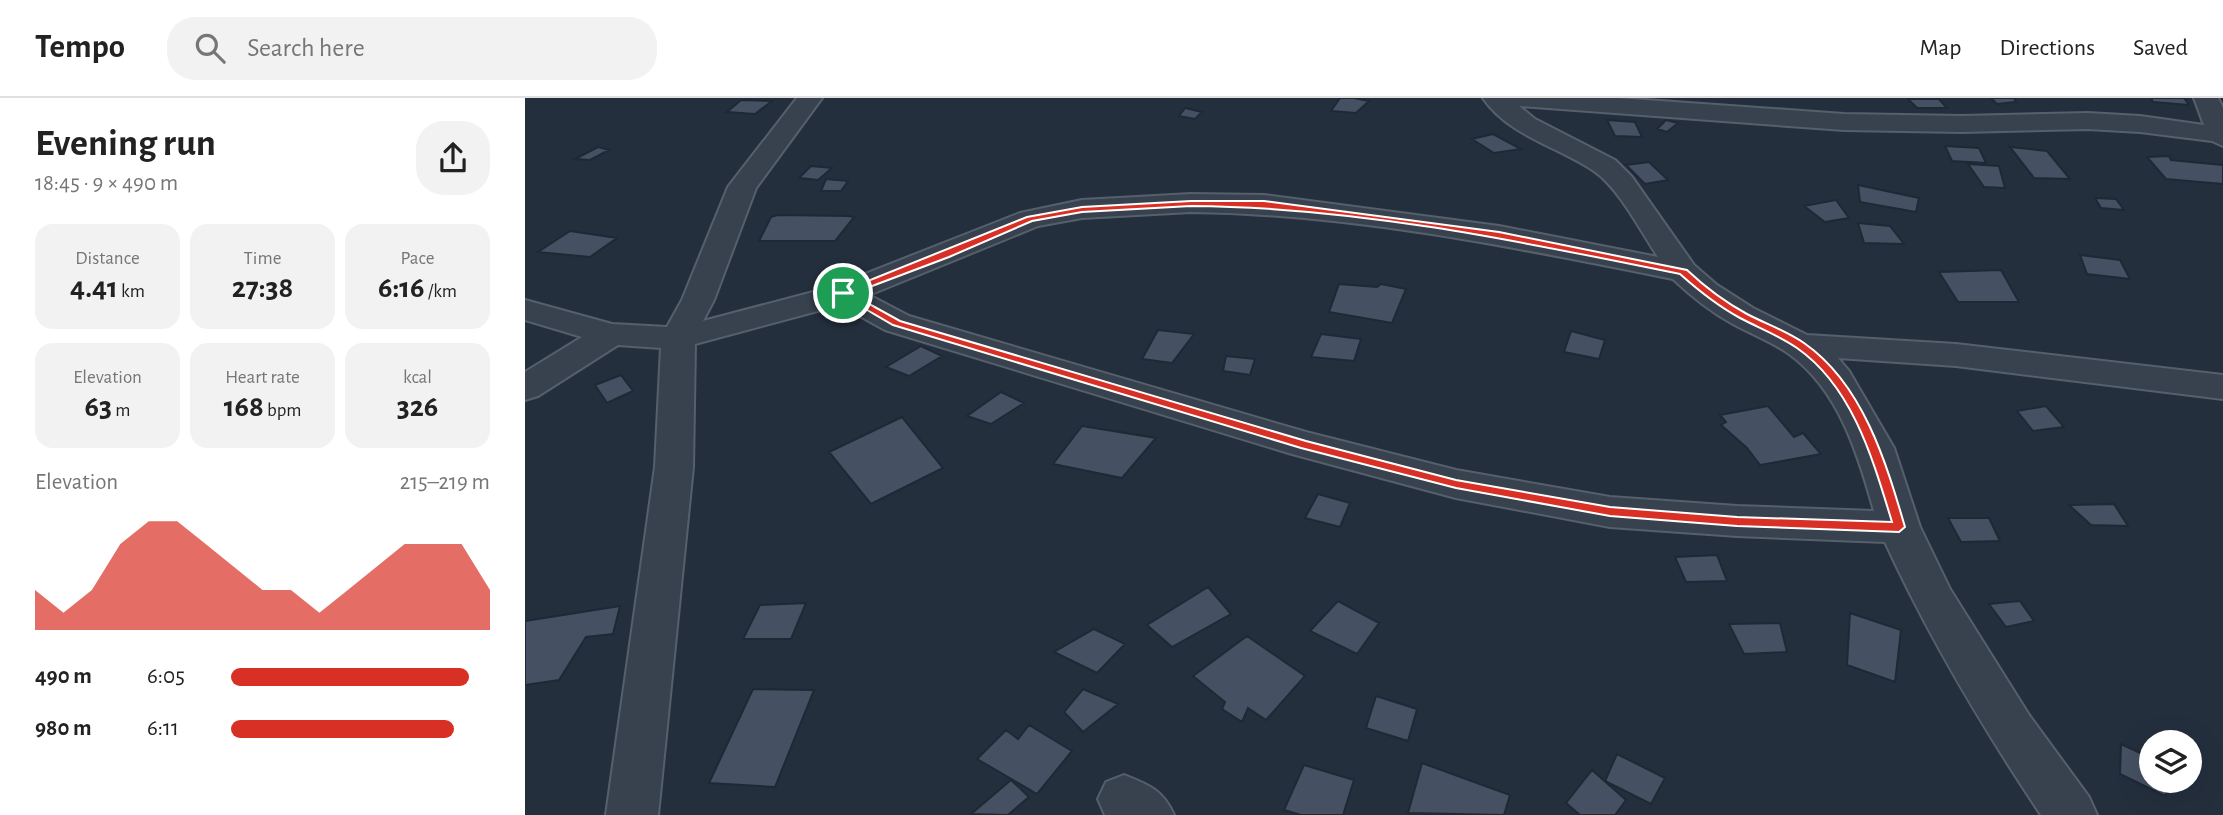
<!DOCTYPE html>
<meta charset="utf-8">
<style>
body{margin:0;font-family:"Alegreya Sans",sans-serif;background:#f2f2f2;color:#222;height:100vh;display:flex;flex-direction:column;font-size:26px;white-space:nowrap}
*{box-sizing:border-box;margin:0}
p{font-size:23px;color:#767676}
.icon{flex:none;width:38px;height:38px;fill:none;stroke:currentColor;stroke-width:2;stroke-linecap:round;stroke-linejoin:round}
.map{position:relative;flex:1;overflow:hidden}
.sheet{display:flex;flex-direction:column;background:#fff;width:525px}
.sheet>*{flex:none}
.fabs{position:absolute;left:1614px;top:632px;display:grid;gap:14px}
.fabs a{display:grid;place-items:center;width:63px;height:63px;border-radius:50%;background:#fff;box-shadow:0 7px 28px #0002;font-size:35px}
.pin{position:absolute;display:grid;place-items:center;width:60px;height:60px;color:#fff;margin:-30px;border:4px solid #fff;border-radius:50%;box-shadow:0 2px 7px #0007}
.round{display:grid;place-items:center;flex:none;width:74px;height:74px;border-radius:28px;background:#f2f2f2}
.summary{display:flex;align-items:center;justify-content:space-between;height:119px;padding:0 35px}
h1{font-size:38px;font-weight:600;line-height:52px}
.metrics{display:grid;grid-template-columns:repeat(3,1fr);gap:10px;height:119px;padding:7px 35px}
.metrics div{display:grid;align-content:center;border-radius:18px;background:#f2f2f2;text-align:center}
.metrics b{font-size:30px;font-weight:600}
.metrics small{font-size:19px;font-weight:400}
.metrics p{font-size:19px}
.chart{height:196px;padding:14px 35px}
.chart p{display:flex;justify-content:space-between}
.chart svg{width:100%;height:126px;margin-top:7px;fill:#d93025;opacity:.7}
ul{padding:0 35px;list-style:none;font-size:23px}
li{display:grid;grid-template-columns:112px 84px 1fr;align-items:center;height:52px}
li i{height:18px;border-radius:9px;background:#d93025}
header{display:flex;align-items:center;gap:42px;box-sizing:border-box;height:98px;padding:0 35px;background:#fff;border-bottom:2px solid #e0e0e0}
header strong{font-size:33px}
nav{display:flex;gap:38px;margin-inline-start:auto;font-size:24px}
.search{width:490px;height:63px;background:#f2f2f2;display:flex;align-items:center;gap:18px;box-sizing:border-box;padding:0 24px;border-radius:28px;color:#767676;font-size:26px}
main{display:flex;flex:1;min-height:0}
.map>svg:first-child{display:block}
</style>
<header>
<strong>Tempo</strong>
<div class="search"><svg class="icon" aria-label="search" viewBox="0 0 24 24"><circle cx="10" cy="10" r="6"/><path d="M15 15l6 6"/></svg>Search here</div>
<nav><a>Map</a><a>Directions</a><a>Saved</a></nav>
</header>
<main>
<section class="sheet">
<div class="summary"><div><h1>Evening run</h1><p>18:45 · 9 × 490 m</p></div><a class="round"><svg class="icon" aria-label="share" viewBox="0 0 24 24"><path d="M12 15V3M7 8l5-5 5 5M5 13v7h14v-7"/></svg></a></div>
<div class="metrics">
<div><p>Distance</p><b>4.41<small> km</small></b></div>
<div><p>Time</p><b>27:38</b></div>
<div><p>Pace</p><b>6:16<small> /km</small></b></div>
</div>
<div class="metrics">
<div><p>Elevation</p><b>63<small> m</small></b></div>
<div><p>Heart rate</p><b>168<small> bpm</small></b></div>
<div><p>kcal</p><b>326</b></div>
</div>
<div class="chart"><p><span>Elevation</span>215–219 m</p>
<svg viewBox="0 0 160 44" preserveAspectRatio="none"><path d="M0 44V30L10 38L20 30L30 14L40 6L50 6L60 14L70 22L80 30L90 30L100 38L110 30L120 22L130 14L140 14L150 14L160 30V44z"/></svg>
</div>
<ul>
<li><b>490 m</b>6:05<i style="width:92%"></i></li>
<li><b>980 m</b>6:11<i style="width:86%"></i></li>
</ul>
</section>
<div class="map">
<svg width="1698" height="717" viewBox="0 0 1698 717">
<rect width="100%" height="100%" fill="#242f3e"/>
<!-- building -->
<path fill="#455162" stroke="#1f2835" stroke-width="2" d="M815,0H829L844,3L831,15L806,13Z
M1466,0H1489L1491,4L1472,6Z
M1626,0H1659L1664,7L1628,4Z
M1383,1H1414L1422,10H1392Z
M216,2L247,3L230,16L202,14Z
M660,10L677,14L670,21L654,18Z
M1082,22L1110,24L1117,39L1090,38Z
M1141,22L1153,25L1142,34L1132,31Z
M968,36L996,51L969,55L947,41Z
M1420,48L1454,50L1461,65L1427,63Z
M73,49L84,52L65,62L50,61Z
M1485,49L1522,53L1545,81L1509,80Z
M1644,58L1646,62L1698,67V86L1641,81L1622,59Z
M1124,64L1143,82L1120,86L1101,67Z
M1443,66L1474,68L1480,90L1459,89Z
M286,68L307,70L293,82L274,80Z
M301,81L323,83L316,93H296Z
M1333,87L1394,100L1391,114L1335,104Z
M1570,100L1591,101L1599,112L1576,110Z
M1311,102L1324,120L1300,124L1279,108Z
M253,117L323,118L329,119L310,143H234L246,119Z
M1333,125L1365,128L1379,146L1339,145Z
M45,133L92,140L65,159L13,154Z
M1555,157L1595,162L1605,181L1562,176Z
M1476,172L1494,204H1433L1414,174Z
M814,186L852,189L856,186L881,191L867,225L804,214Z
M633,232L669,236L647,265L617,261Z
M1046,233L1080,242L1074,261L1039,254Z
M796,236L836,241L829,263L786,259Z
M396,248L417,258L384,278L361,269Z
M701,258L730,261L725,277L698,273Z
M96,277L108,293L82,305L70,287Z
M476,294L499,305L466,326L442,318Z
M1243,308L1269,339L1278,335L1296,356L1235,367L1222,350L1196,327L1201,324L1195,317Z
M1521,308L1539,329L1508,333L1492,313Z
M377,319L418,370L346,406L304,354Z
M557,328L631,340L597,380L528,366Z
M793,396L825,405L815,429L780,420Z
M1589,406L1603,428L1566,427L1544,407Z
M1423,420H1464L1475,443L1436,444Z
M1192,457L1202,483L1161,484L1150,459Z
M683,489L706,516L647,549L622,527Z
M813,503L854,525L832,556L785,533Z
M1495,503L1509,523L1481,529L1464,506Z
M281,505L266,541H218L235,507Z
M95,508L88,536L61,539L34,582L0,587V523Z
M1325,515L1376,532L1370,584L1322,567Z
M1255,525L1262,554L1219,556L1204,526Z
M569,531L600,546L572,575L529,554Z
M722,538L780,578L741,622L723,610L717,624L697,611L700,604L668,578Z
M228,591L289,592L250,689L184,685Z
M558,591L593,606L558,634L539,614Z
M851,598L892,611L883,643L841,630Z
M504,627L547,653L512,696L452,661L481,632L493,641Z
M1596,646L1626,660V682H1648L1640,698L1595,676Z
M1092,656L1140,680L1126,706L1080,683Z
M897,665L985,697L979,717L883,715Z
M779,667L829,682L818,717H776L759,712Z
M1067,672L1101,702L1090,717H1055L1041,705Z
M486,682L504,699L483,717L446,716Z"/>
<g fill="none" stroke-linecap="round" stroke-linejoin="round">
<!-- street casing -->
<g stroke="#565f6c" stroke-width="4">
<path id="street" d="M272,0H297L231,90L189,202L178,223L307,189L495,115L557,102L666,96L739,97L974,128L1133,159C1116,134 1094,90 1069,73C1032,48 984,38 958,0H1093L1319,16L1437,18L1563,15L1615,18L1679,27L1669,0H1693L1698,10V48L1687,43L1615,34L1563,31L1437,34L1319,32L994,8L1010,21L1090,62L1107,79L1169,167L1192,187L1228,210L1282,237L1431,246L1698,277V301L1431,268L1313,260L1324,273L1369,350L1395,429L1425,491L1504,617L1564,699L1572,717H1516C1458,630 1404,540 1360,444L1212,438L1085,429L931,400L767,356L360,232L315,207L170,246L168,369L133,717H81L130,369L136,250L93,247L13,298L0,302V274L57,239L0,222V202L87,226L142,229L157,202L203,89ZM666,114C828,116 989,149 1148,181C1166,198 1186,214 1208,226C1226,236 1248,244 1264,256C1314,292 1333,356 1349,413L1212,408L1085,399L931,372L781,334L384,218L344,197L513,128L557,120Z
M599,677C624,687 638,692 649,717H580L573,701L581,684Z"/>
</g>
<!-- street -->
<use href="#street" fill="#38414e" fill-rule="evenodd"/>
</g>
<!-- route -->
<path fill="#d93025" stroke="#fff" stroke-width="2" fill-rule="evenodd" d="M666,103H739L974,134L1162,172C1180,189 1200,204 1222,216C1241,226 1262,233 1279,245C1338,286 1361,364 1380,429L1374,434L1212,428L1085,418L931,390L776,350L368,227L313,195L502,119L557,109ZM666,108C831,109 994,143 1155,176C1174,193 1193,208 1215,220C1234,230 1255,238 1272,250C1328,289 1348,362 1367,424L1212,419L1085,409L931,382L781,343L375,223L326,196L424,159L507,123L557,114Z"/>
</svg>
<div class="fabs">
<a><svg class="icon" aria-label="layers" viewBox="0 0 24 24"><path d="M12 4l9 5-9 5-9-5zM3 14l9 5 9-5"/></svg></a>
</div>
<div class="pin" style="left:318px;top:195px;background:#1e9e55"><svg class="icon" aria-label="arrive" viewBox="0 0 24 24"><path d="M6 21V4h12l-3 4 3 4H6"/></svg></div>
</div>
</main>
